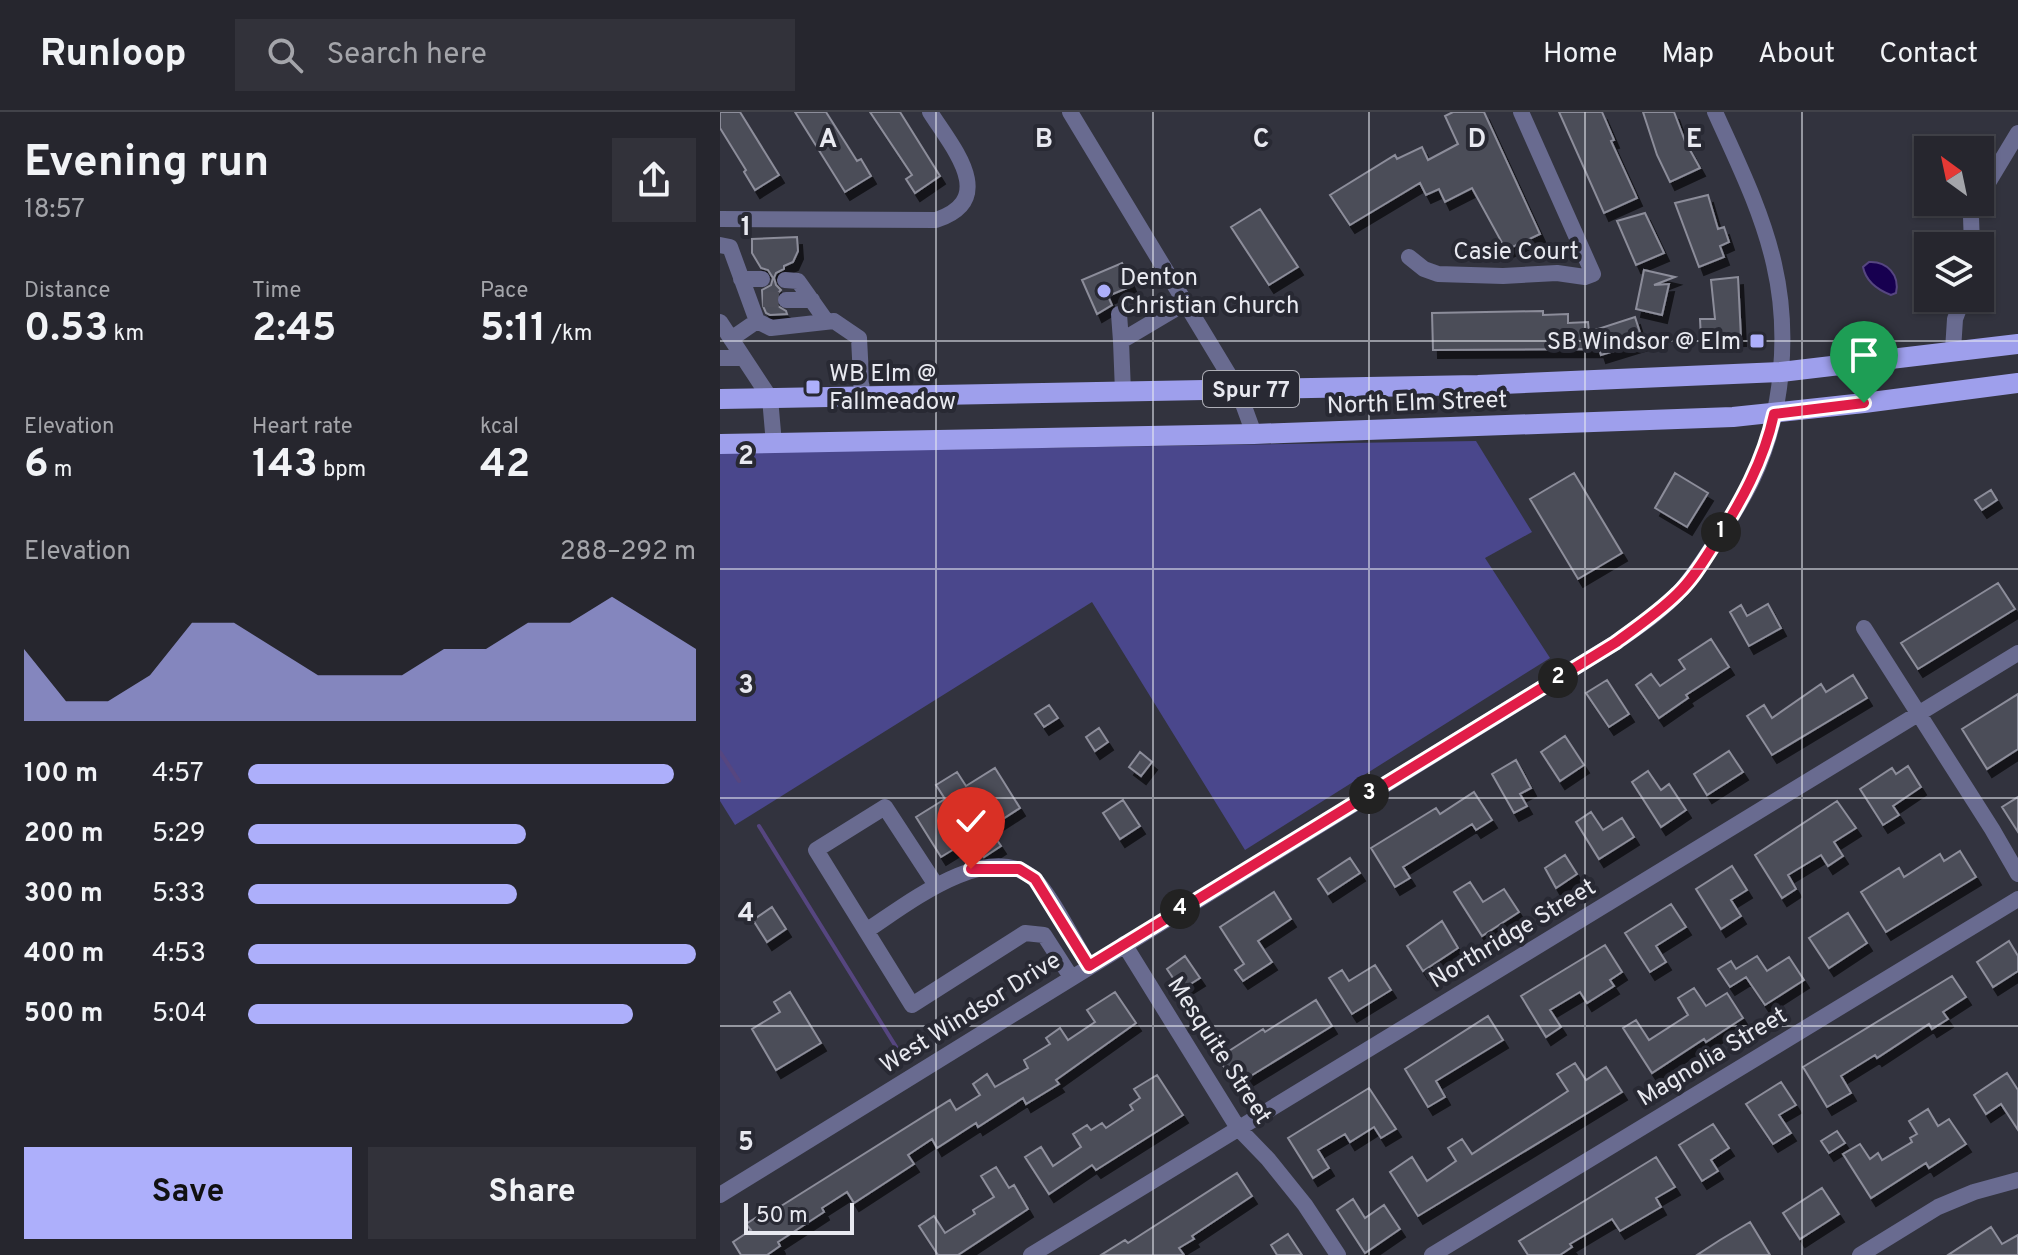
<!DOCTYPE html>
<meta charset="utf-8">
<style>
body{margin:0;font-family:Overpass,sans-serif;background:#32323a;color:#f1f3f6;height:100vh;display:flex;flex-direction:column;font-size:30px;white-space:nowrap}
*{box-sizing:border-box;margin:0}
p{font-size:26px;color:#a4a5aa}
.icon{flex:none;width:44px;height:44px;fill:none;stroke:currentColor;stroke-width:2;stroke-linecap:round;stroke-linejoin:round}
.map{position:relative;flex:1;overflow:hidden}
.details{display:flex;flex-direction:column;background:#26262e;width:720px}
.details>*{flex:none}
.needle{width:52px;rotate:327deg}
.tools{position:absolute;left:1194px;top:24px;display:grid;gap:16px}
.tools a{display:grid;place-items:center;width:80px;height:80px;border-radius:0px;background:#26262e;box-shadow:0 2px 6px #0004,0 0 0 2px #42434a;font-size:40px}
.scale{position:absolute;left:24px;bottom:20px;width:110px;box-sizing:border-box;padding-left:8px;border:4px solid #e8e9f0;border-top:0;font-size:22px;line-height:28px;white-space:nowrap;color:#e8e9f0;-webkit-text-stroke:6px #282933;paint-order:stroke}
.pin{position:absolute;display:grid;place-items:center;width:68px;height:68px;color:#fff;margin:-82px -34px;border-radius:50% 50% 50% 0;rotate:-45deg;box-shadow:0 0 8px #0007}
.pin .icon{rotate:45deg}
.km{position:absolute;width:40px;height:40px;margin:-20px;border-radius:50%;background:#222;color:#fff;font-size:22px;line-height:40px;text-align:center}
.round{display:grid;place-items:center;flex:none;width:84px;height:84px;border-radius:0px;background:#32323a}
.head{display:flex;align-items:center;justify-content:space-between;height:136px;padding:0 24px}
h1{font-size:44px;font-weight:700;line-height:60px}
.figures{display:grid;grid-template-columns:repeat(3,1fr);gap:12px;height:136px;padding:8px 24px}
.figures div{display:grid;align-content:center}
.figures b{font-size:40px;font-weight:700}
.figures small{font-size:22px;font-weight:400}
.figures p{font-size:22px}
.chart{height:224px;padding:16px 24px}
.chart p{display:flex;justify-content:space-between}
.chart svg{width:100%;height:144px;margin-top:8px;fill:#adaffb;opacity:.7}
.cta{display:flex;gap:16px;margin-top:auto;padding:16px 24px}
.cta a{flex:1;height:92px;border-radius:0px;background:#adaffb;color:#111;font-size:32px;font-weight:700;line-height:92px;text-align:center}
.cta a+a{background:#32323a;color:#f1f3f6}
ul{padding:0 24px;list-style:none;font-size:26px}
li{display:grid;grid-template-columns:128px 96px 1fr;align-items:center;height:60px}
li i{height:20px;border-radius:10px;background:#adaffb}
header{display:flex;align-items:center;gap:48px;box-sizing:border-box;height:112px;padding:0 40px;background:#26262e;border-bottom:2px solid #42434a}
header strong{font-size:38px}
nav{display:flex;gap:44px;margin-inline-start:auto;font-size:28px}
.search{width:560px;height:72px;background:#32323a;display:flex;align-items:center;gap:20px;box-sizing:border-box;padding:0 28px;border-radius:0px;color:#a4a5aa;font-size:30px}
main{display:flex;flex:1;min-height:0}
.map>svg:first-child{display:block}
</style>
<header>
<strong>Runloop</strong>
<div class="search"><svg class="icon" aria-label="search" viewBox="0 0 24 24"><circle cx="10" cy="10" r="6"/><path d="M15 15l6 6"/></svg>Search here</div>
<nav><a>Home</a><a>Map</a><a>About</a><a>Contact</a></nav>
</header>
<main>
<section class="details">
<div class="head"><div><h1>Evening run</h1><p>18:57</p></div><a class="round"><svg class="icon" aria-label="share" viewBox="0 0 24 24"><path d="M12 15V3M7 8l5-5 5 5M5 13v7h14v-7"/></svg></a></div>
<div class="figures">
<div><p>Distance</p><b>0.53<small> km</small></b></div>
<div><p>Time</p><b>2:45</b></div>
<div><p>Pace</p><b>5:11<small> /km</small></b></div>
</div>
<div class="figures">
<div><p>Elevation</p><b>6<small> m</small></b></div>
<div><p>Heart rate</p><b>143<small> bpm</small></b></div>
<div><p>kcal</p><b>42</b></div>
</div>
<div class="chart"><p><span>Elevation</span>288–292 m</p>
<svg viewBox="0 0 160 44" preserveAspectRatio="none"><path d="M0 44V22L10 38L20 38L30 30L40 14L50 14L60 22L70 30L80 30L90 30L100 22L110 22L120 14L130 14L140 6L150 14L160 22V44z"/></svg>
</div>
<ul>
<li><b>100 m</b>4:57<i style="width:95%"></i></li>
<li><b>200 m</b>5:29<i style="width:62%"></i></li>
<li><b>300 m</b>5:33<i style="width:60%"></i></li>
<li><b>400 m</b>4:53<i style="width:100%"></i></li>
<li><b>500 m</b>5:04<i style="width:86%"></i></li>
</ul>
<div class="cta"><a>Save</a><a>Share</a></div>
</section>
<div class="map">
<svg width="1298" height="1143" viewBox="0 0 1298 1143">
<defs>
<filter id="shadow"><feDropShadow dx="5" dy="8" stdDeviation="0" flood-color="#0009"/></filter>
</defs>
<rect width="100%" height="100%" fill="#32333e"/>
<!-- green -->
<path fill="#4a478c" d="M756,329L812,420L765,446L830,546L525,738L372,490L15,713L0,689V341Z"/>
<!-- water -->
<path fill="#170050" stroke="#564680" stroke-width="2" d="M1149,150C1167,149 1180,163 1176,181L1171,183C1158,178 1146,170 1143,155Z"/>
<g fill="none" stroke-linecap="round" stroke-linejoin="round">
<!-- stream -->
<path stroke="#564680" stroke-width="4" d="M0,640L19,669
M39,714L178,938"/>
</g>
<!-- building -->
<path fill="#4c4d59" stroke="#8c8d9a" stroke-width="2" filter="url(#shadow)" d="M0,0H20L59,63L35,78L24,60L26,58L0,16Z
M75,0H106L137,49L141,47L151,64L125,80Z
M150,0H180L220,64L195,81L186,67L192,63Z
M733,0H764L820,122L786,138L752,76L725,90L719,77L706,83L700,71L630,113L610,83L675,43L677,47L702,35L708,48L738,32L725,4Z
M839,0H882L894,28L891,29L917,86L884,101Z
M923,0H954L965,29L980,56L950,70L937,43Z
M988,83L998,117L1004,115L1009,130L1000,134L1004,145L979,155L955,91Z
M540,97L578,155L549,173L511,115Z
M925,101L944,141L916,153L897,109Z
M77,125L78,139L73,150L64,154V157L56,161L54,166L56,173L61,178L56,183V193L66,199L67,202L50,203L46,201L43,194L42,178L51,173L53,166L48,158L41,156L32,141V127Z
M402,151L412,174L388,184L392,193L377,202L362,168Z
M924,158L955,165L934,173L949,172L942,203L916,197Z
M1018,165L1021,226L981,227L980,207H995L991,168Z
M823,199V203L848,202V211L868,210L869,220L915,205L923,230L881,243L879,237L713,238L712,201Z
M854,361L902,441L858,467L810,387Z
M955,361L988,381L967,415L935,396Z
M1271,378L1277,388L1262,398L1255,388Z
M1278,471L1295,497L1198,557L1181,531Z
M1048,492L1061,516L1029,534L1010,500L1021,493L1027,504Z
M991,527L1009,555L966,583L968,586L939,606L916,573L931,562L940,574L965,557L959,548Z
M1133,563L1147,586L1052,643L1027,604L1044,593L1052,606L1101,572L1106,580Z
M887,568L909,602L889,615L866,581Z
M1298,582V637L1267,657L1242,617Z
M329,593L338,606L324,615L315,602Z
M379,616L388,630L375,639L366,625Z
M845,624L864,653L840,669L821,640Z
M1009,639L1023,660L987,683L974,662Z
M420,640L432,650L421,664L409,655Z
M796,648L811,676L800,682L807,694L794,701L772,662Z
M1188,654L1201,675L1173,694L1179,703L1163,713L1140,677L1172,656L1176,662Z
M275,656L300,696L269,716L281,734L264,745L252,726L221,745L196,705L225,687L216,673L237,660L246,674Z
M928,659L941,678L949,672L966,698L941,715L912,670Z
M754,680L772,708L756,718L752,712L683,755L690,766L675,775L651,736L716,696L720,702Z
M1298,685V720L1282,695Z
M403,688L420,714L400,727L383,701Z
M1117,689L1136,716L1114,730L1123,744L1108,754L1101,743L1068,763L1076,777L1062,786L1035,743Z
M871,700L883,718L902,706L914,725L879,747L856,710Z
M1240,739L1256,765L1166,820L1141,780L1179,756L1184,765L1220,742L1224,749Z
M845,743L857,762L836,776L825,756Z
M630,746L640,761L608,782L598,767Z
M1012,754L1027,778L1011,788L1021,804L1001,817L976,777Z
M750,770L763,790L784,777L799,800L762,824L734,780Z
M554,780L571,807L538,829L552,850L523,869L515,858L524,852L500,815Z
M951,792L966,815L936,834L946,850L930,860L905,821Z
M52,795L66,817L47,830L33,808Z
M1128,801L1147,831L1109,856L1089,826Z
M722,809L738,836L703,859L687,834Z
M1289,829L1298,844V859L1273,875L1257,850Z
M885,833L902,860L890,868L894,874L867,891L860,880L830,898L841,915L826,925L801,884Z
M465,844L480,866L461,878L447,857Z
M1037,844L1047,859L1069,845L1084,868L1045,893L1026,865L1010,875L998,857L1011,849L1016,857Z
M655,853L671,878L632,902L609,866L622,858L629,869Z
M1232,864L1246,885L1223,900L1228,907L1212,917L1209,912L1157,946L1155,943L1121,964L1131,981L1107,995L1083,955Z
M974,876L986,894L1007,881L1023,906L986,930L984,927L932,961L903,916L916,908L929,928L968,903L958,886Z
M70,880L101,931L56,958L32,917L60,900L54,890Z
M395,880L416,911L336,968L339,972L306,992L303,986L258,1015L256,1011L217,1036L212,1027L188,1043L194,1052L134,1091L127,1080L102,1096L104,1100L58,1130L60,1134L47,1143H21L13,1130L31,1118L26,1112L40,1103L42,1106L230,988L236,998L260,983L253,972L267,962L275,975L308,956L304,948L330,932L326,926L340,916L348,928L375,910L367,898Z
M596,888L612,914L516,973L498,946L543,917L545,920Z
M768,904L783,928L716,969L725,985L708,995L685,957Z
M855,951L866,968L886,955L902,980L698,1104L670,1060L692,1045L707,1069L736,1049L728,1036L742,1027L752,1042L848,979L837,962Z
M1287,961L1298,978V1018L1281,992L1266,1002L1254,983Z
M437,963L463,1003L376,1058L372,1053L329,1082L305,1045L321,1035L333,1054L361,1035L353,1022L367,1013L371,1018L382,1011L386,1016L413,998L410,993L420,986L414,977Z
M1061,970L1076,993L1059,1003L1071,1021L1053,1032L1026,992Z
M649,976L676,1017L661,1026L654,1015L630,1030L625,1022L598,1038L609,1056L593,1066L568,1026Z
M1208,997L1218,1014L1229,1007L1246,1032L1209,1056L1206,1051L1151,1086L1123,1042L1140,1032L1150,1047L1158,1041L1162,1048L1192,1030L1190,1026L1197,1022L1189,1009Z
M993,1012L1009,1036L991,1048L998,1059L982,1069L959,1033Z
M1117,1019L1125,1031L1109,1041L1101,1029Z
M936,1045L955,1075L936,1086L941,1095L900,1119L892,1107L850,1132L852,1135L840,1143H808L799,1129Z
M276,1055L289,1076L294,1073L308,1097L238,1143H218L199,1114L214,1104L225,1121L255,1102L253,1098L274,1085L261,1064Z
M517,1061L532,1084L472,1124L474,1127L459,1136L464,1143H381L405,1128L408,1131Z
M1102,1076L1119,1102L1080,1127L1063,1101Z
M633,1087L645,1106L664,1093L680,1117L645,1141L617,1098Z
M1030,1110L1050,1143H977L1000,1128Z
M1271,1115L1282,1132L1298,1123V1143H1228Z
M568,1122L582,1143H557L551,1133Z"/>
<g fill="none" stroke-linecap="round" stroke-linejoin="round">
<!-- minor-tunnel -->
<path stroke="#4d4e59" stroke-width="16" stroke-dasharray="16 8" stroke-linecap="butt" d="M43,187L66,188"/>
<!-- minor -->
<path stroke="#696b90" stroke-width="16" d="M350,0L518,278L534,322
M1260,84L1298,21
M0,107L216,108C279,87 232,35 210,0
M0,133L10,135L37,209L51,216L114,209L139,226L142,285
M1252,134L1251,105L1257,90
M689,145L704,157L718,162L783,164L837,161L865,165L873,162L801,0
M21,167H42
M65,168L78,169L107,210
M66,188H92
M399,202L401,229
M0,210L50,286L54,332
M11,227L37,209
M1233,238L1235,207L1243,186
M0,246H23
M403,280L401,229L465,191
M1144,516L1272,717L1298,762
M216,773L165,695L96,738L192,893L305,821L324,823L351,865
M146,819C186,793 265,729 312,765C328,777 357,835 369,854
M404,832L518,1016L548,1047L585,1093L618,1143
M0,1083L895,531C918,515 942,499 961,478C974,463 985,446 996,429C1009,408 1023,388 1033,366C1063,302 1070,221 1054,152C1042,99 1017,49 995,0
M311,1143L1298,541
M712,1143L1298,787
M1140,1143L1218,1095L1254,1080L1298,1068"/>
<!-- major -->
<path stroke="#9e9fec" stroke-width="20" d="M0,287L758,273L1061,260L1298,232
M0,332L534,322L1013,305L1144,291L1298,271"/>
</g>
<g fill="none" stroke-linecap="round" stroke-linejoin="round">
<!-- route casing -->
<g stroke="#fff" stroke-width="16">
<path id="route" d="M251,757H299L315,767L369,854L895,531C917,515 939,500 958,481C973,467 984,448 995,431C1021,390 1044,349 1054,302L1144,291"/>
</g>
<!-- route -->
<use href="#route" stroke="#e11d48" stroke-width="10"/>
</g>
<!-- grid -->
<path fill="none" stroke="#e8e9f0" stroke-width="2" stroke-opacity="0.55" d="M216,0V1143M433,0V1143M649,0V1143M865,0V1143M1082,0V1143M0,229H1298M0,457H1298M0,686H1298M0,914H1298"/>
<!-- markers -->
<g fill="#adaffb" stroke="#282933" stroke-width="3">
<circle cx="384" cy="179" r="8"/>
<rect x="1029" y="221" width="16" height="16" rx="4"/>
<rect x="85" y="267" width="16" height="16" rx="4"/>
</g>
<g text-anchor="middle" stroke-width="8" stroke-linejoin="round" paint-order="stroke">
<!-- shield labels -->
<rect fill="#282933" stroke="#aeafb7" stroke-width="2" x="483" y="259" width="96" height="36" rx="6"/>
<g font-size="22" font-weight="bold" fill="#e8e9f0">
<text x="531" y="285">Spur 77</text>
</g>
<!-- street labels -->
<g font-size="24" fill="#e8e9f0" stroke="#282933">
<text x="796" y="147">Casie Court</text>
<text transform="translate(697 290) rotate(-2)" y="8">North Elm Street</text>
<text transform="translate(792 821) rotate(-31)" y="8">Northridge Street</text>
<text transform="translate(250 900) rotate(-32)" y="8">West Windsor Drive</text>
<text transform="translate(500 938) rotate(57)" y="8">Mesquite Street</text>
<text transform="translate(992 944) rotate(-31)" y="8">Magnolia Street</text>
</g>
<!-- poi labels -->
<g font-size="24" fill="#e8e9f0" stroke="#282933" text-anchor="start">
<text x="400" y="173">Denton<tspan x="400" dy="28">Christian Church</tspan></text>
<text x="1021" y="237" text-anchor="end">SB Windsor @ Elm</text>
<text x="109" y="269">WB Elm @<tspan x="109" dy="28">Fallmeadow</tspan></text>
</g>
</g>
<g font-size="26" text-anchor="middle" font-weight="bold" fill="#e8e9f0" stroke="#282933" stroke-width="8" stroke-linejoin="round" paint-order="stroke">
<text x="108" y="35">A</text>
<text x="324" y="35">B</text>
<text x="541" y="35">C</text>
<text x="757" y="35">D</text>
<text x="974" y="35">E</text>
<text x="26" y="123">1</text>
<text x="26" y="352">2</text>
<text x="26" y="581">3</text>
<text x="26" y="809">4</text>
<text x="26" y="1038">5</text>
</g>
</svg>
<div class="tools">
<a><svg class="needle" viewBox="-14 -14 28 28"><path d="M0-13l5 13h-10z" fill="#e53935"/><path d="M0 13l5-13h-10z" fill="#a4a5aa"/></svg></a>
<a><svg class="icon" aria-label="layers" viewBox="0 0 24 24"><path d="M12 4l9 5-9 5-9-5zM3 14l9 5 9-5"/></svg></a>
</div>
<div class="scale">50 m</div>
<div class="pin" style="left:1144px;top:291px;background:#1e9e55"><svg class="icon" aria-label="arrive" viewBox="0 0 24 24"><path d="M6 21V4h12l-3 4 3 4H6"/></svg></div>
<div class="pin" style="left:251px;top:757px;background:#d93025"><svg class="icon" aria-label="check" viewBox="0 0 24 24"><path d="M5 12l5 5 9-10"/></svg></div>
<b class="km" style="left:1001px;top:420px">1</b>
<b class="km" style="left:838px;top:566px">2</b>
<b class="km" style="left:649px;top:682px">3</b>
<b class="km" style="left:460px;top:797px">4</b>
</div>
</main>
